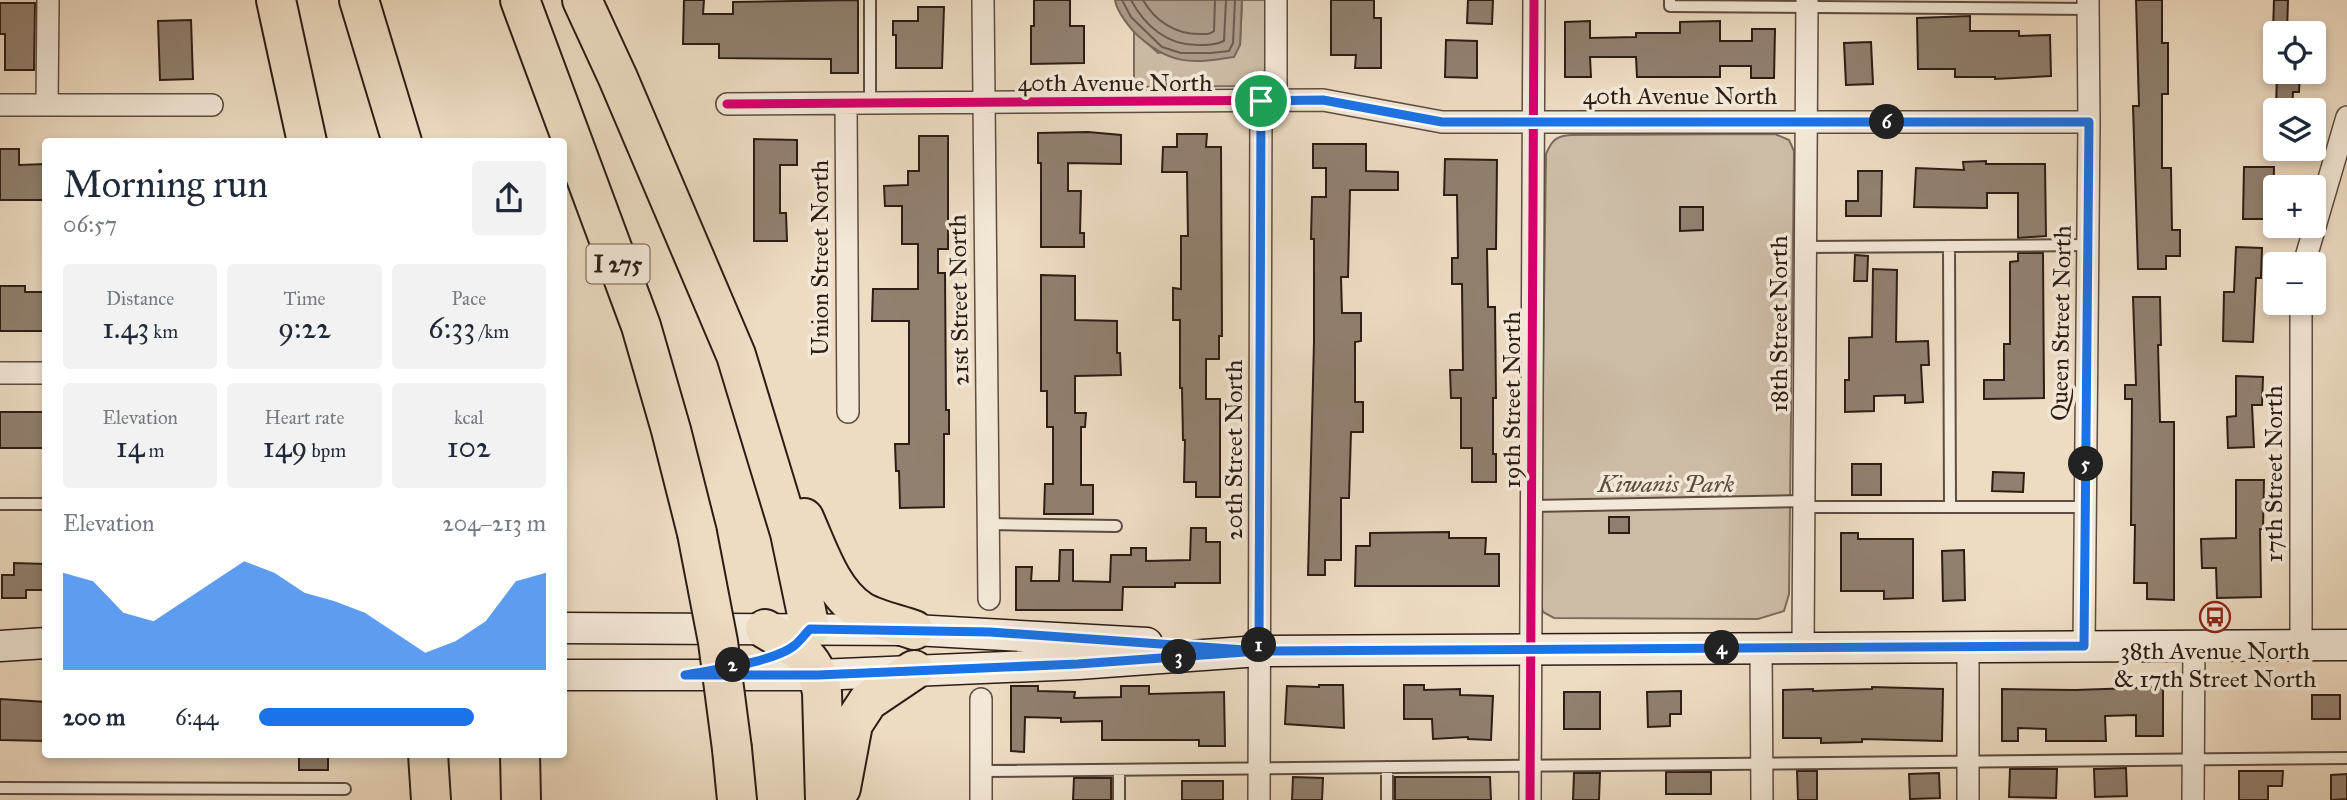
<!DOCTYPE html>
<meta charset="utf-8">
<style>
body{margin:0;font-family:"IM FELL Great Primer",serif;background:#f2f2f3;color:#1f2937;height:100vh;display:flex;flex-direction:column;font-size:26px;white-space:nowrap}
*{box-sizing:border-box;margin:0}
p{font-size:23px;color:#747a83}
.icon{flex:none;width:38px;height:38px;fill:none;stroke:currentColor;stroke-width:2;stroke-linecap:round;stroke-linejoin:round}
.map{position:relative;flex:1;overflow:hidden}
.side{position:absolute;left:42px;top:138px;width:525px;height:620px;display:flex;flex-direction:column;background:#fff;border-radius:7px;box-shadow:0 4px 10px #0003}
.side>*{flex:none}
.buttons{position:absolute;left:2263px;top:21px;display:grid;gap:14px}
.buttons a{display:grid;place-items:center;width:63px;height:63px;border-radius:7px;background:#fff;box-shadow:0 4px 10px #0003;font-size:35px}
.pin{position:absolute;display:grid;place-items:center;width:60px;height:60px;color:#fff;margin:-30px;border:4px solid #fff;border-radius:50%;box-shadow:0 2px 7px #0007}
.km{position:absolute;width:35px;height:35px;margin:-18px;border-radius:50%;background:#222;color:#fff;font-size:19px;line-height:35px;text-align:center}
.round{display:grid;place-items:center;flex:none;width:74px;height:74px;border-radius:7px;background:#f2f2f3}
.overview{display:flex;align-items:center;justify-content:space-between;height:119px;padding:0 21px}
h1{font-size:38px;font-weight:600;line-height:52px}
.metrics{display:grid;grid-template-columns:repeat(3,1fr);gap:10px;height:119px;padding:7px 21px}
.metrics div{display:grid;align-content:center;border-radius:7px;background:#f2f2f3;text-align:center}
.metrics b{font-size:30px;font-weight:600}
.metrics small{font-size:19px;font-weight:400}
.metrics p{font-size:19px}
.chart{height:196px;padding:14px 21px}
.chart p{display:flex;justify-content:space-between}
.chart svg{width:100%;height:126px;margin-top:7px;fill:#1a73e8;opacity:.7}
ul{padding:0 21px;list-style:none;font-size:23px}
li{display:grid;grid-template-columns:112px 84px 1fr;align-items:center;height:52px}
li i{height:18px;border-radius:9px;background:#1a73e8}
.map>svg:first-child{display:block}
</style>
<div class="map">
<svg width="2347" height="800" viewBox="0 0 2347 800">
<rect width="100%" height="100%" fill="#eddbc2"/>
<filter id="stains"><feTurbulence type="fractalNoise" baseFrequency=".00286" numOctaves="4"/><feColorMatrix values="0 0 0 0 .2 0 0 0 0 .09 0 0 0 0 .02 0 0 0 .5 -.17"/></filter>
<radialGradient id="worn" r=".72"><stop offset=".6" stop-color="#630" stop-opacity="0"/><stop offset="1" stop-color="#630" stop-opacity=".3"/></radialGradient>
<!-- green -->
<path fill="#ccbba5" stroke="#7c6c5d" stroke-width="2" d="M1242,0H1265V69L1261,83L1246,86L1134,87V31L1158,53L1240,45Z
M1775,134L1789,140L1794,151L1789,594L1784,611L1758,619L1554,618L1543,612L1540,602L1546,154C1552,140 1556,136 1571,135Z"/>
<!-- water -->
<path fill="#ac9a87" stroke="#796859" stroke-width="2" d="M1115,0H1242L1240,45L1234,57C1190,64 1169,65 1135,33C1127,24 1117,12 1115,0Z"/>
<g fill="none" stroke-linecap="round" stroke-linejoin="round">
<!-- shore -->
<path stroke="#6c5c4e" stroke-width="2" d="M1122,0L1131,17L1162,47L1181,53H1211L1229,51L1233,43L1235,0
M1131,0C1145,26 1167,45 1197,45C1207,45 1216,45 1224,41L1226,0
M1143,0C1155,21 1175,34 1199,34C1206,34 1209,35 1214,31L1215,0"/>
</g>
<!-- building -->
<path fill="#91806f" stroke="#2d1d15" stroke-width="2" d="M684,0H704L703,14H733V2L858,0V73H831V59L719,58V44H683Z
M1034,0H1070V26H1084V63L1031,64V26H1034Z
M1331,0H1374V18H1381V68H1355L1356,55H1331Z
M1468,0H1493L1492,24L1467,23Z
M2136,0H2162V43H2168V94H2162V168H2171L2172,230H2180V256H2166V269H2138L2133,106H2139Z
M2274,0H2288L2287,32L2273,31Z
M0,3H35L34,70H5V34H0Z
M918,7H944L942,68H896V35H893V21H918Z
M1970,16V31H2019V36L2050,35L2051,76L1995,79V77H1955V69H1918L1917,18Z
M191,20L193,79L160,80L158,21Z
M1590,21V38L1636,37V33H1680V22L1720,21V41H1752V29H1775L1774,78H1751V66H1720V77H1637L1636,57H1590L1591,77H1565V22Z
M1446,40L1477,41V78L1445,77Z
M1871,42L1873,84L1846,85L1844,43Z
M2277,72H2300L2299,92H2293L2292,110H2276Z
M1088,132L1121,135V164L1068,163V191H1081L1080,233H1084V247H1041V163H1038V133Z
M1177,134H1207L1206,147H1221L1222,336H1219V359H1206V399H1220V497H1196V482H1184L1185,440H1183L1182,388H1180V320H1173V288L1181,289V236H1188L1187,172H1162L1163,147H1177Z
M919,136H948V249H938V273H945L946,410H949V434H944V507L900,508L899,471H896L895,444H909V321H872L873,289H918V244H902V206H885L884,186L908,185V171H919Z
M754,139L797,140V165H780V213H786L787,241H754Z
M1313,144H1366V171L1398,172V190H1350L1348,277H1341L1342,313H1361V341L1355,342V402H1363V432H1351L1349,498H1341V560H1325V575H1308L1314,342V239H1311L1312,197H1326V168H1313Z
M0,149H19V165L46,164V200H0Z
M1445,159L1497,160L1496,249H1487L1488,307H1495L1496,398H1493V454H1496V482H1472V448H1461V398H1451L1450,370H1463L1462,284H1452V258H1458L1457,195H1444Z
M1986,161V164H2045L2046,236L2018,238V193H1987V208L1914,207L1916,168L1964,170L1963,162Z
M2244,167H2274L2273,219H2243Z
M1858,171H1882L1881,216H1846V201H1858Z
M1680,207H1703V230L1680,231Z
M2236,247L2262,248L2261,278H2256L2253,342L2223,341L2224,292H2234Z
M2018,253H2043L2044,398L1984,399V380H2004V344H2010V262L2018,261Z
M1855,255L1868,256L1867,281H1854Z
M1873,269L1897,270L1896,342L1928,341L1929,365H1921L1923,402L1905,403V395L1874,396V411L1845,412V380H1849V338L1872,337Z
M1041,275L1075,276V320L1117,321V353H1120L1121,375L1075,376V413H1086L1085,427H1081V485H1093V514H1044L1045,484H1053V427H1047V391H1041Z
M0,286H25V292H46V331H0Z
M2133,297H2160L2161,345H2158L2160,422H2174V600L2147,599V583H2134L2135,525H2131L2132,399H2125V385H2136Z
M2236,376L2263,377L2262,405H2252L2254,447L2228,448L2227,417L2236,416Z
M0,412H46V448H0Z
M1852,464H1881V495H1852Z
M1993,472L2024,473L2023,492L1992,491Z
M2236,480H2264L2263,529H2260L2261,597L2217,598L2216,568H2202L2201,539L2236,538Z
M1609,517H1629V533H1609Z
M1191,528H1206V542H1220V583H1175V587H1123L1122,610H1016V567H1032L1031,581H1059L1060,550H1073V581L1110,582L1111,555H1131V548H1146V561L1190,560Z
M1449,532V538H1486L1485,554H1499V586H1355L1356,546H1370V533Z
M1841,533H1858V539H1913V598L1884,599V591H1841Z
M1964,550L1965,600L1943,601L1942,551Z
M14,563L46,564V590H26V598H2V575H14Z
M1319,685H1343L1344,728L1285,724L1287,686L1319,687Z
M1404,685H1424V690L1460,689V695L1493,696L1491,740L1468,739V737L1433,739L1432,719H1404Z
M1011,686H1038V691L1075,692L1074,698L1121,697V686H1149V694L1224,692L1225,746H1199V740H1102V721L1061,722V718L1025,717L1024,752L1011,751Z
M1872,687L1943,689L1942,741L1862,739V742L1821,743V738H1783V690L1813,689V691L1872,689Z
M2163,687V736H2136V715L2105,716L2106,741H2046V729L2018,728V741H2002V689L2075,690Z
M1681,691V714H1670V726L1648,727L1647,692Z
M1564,692H1600V729H1564Z
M2312,695H2340V719H2312Z
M0,699L46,702V741L0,740Z
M299,754H328V770H299Z
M2126,768L2127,796L2095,797L2094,769Z
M2010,769H2057L2056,798L2009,797Z
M1797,771H1817V800H1798Z
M2239,771H2283L2282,786H2268V800H2239Z
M1666,772H1711V794H1666Z
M1574,773H1600L1599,800H1573Z
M1939,773L1940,798L1910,799L1909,774Z
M2347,774V799L2331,800V775Z
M1293,777L1323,778L1322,800H1292Z
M1395,777H1490L1491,800H1395Z
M1074,778H1111V800H1073Z
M1182,781H1223V800H1182Z"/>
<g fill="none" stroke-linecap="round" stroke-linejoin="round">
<!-- service casing -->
<g stroke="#5d4c40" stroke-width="14">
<path id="service" d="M1670,0V6L2088,9
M870,103V0
M1949,246L1950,507
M1806,247L2088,245
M0,504H46
M1531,506L1804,501
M1804,507H2085
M988,524L1116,526
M1387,767V800
M1119,770V800
M981,771L2347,758
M0,788L345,789"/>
</g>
<!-- minor casing -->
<g stroke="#5d4c40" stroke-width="24">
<path id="minor" d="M983,0L989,599
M1276,102V0
M727,104L1323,100L1442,122H2089
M846,104L848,412
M0,105H212
M47,105L48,0
M2304,264L2347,117
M2301,303V645
M0,373H46
M2084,646L2089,122L2088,0
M1968,647V800
M1761,648L1762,800
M1803,648L1807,0
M981,800V699
M1259,800L1261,101
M1530,800L1534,0
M2193,800L2194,646"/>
</g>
<!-- secondary casing -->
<g stroke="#2d1d15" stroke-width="33">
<path id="secondary" d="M564,628L914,630L1147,643
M0,646L46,643
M564,675H818L1078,664L1259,651L2347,645"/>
</g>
<!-- motorway casing -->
<g stroke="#2d1d15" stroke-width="42">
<path id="motorway" d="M276,0L307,142
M359,0L402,142
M520,0L641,326L671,430L697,533
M582,0L618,78L736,355L790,533L810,629
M804,518C818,549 831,592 861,611C876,620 898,624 914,630
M765,629C795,647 815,654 822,692L825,800
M732,749L737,800
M428,754L431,800
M520,754L521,800
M841,788L853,724L868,701L914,670"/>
</g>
<!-- service -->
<use href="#service" stroke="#f3e8d7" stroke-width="10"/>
<!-- minor -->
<use href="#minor" stroke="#f3e8d7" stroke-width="21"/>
<!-- secondary -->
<use href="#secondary" stroke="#f3e8d7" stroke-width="30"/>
<!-- motorway -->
<use href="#motorway" stroke="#eddbc2" stroke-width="38"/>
<!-- motorway-bridge casing -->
<g stroke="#2d1d15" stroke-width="42" stroke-linecap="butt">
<path id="motorway-bridge" d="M697,533L718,642L732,749"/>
</g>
<!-- motorway-bridge -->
<use href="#motorway-bridge" stroke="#eddbc2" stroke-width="38"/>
<!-- cycleway casing -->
<g stroke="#f3e8d7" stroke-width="13">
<path id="cycleway" d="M727,104L1323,100L1442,122H2089
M1530,800L1534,0"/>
</g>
<!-- cycleway -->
<use href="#cycleway" stroke="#d6006c" stroke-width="9"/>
</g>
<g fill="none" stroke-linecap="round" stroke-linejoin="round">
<!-- route casing -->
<g stroke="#fff" stroke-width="14">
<path id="route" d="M1261,101L1259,651L990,632L810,629C805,634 800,641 795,645C775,662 712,670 685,675H818L1078,664L1259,651L2084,646L2089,122H1442L1323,100L1261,101"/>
</g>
<!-- route -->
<use href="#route" stroke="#1a73e8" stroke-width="9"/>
</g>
<!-- icons -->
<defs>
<g id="bus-ring" transform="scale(1.575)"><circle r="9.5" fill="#f3e8d7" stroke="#8f2418" stroke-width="1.5"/><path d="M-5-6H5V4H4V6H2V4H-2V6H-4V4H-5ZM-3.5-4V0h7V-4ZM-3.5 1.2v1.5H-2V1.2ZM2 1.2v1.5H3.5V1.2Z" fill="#8f2418"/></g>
</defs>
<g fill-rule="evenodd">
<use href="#bus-ring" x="2215" y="617"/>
</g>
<g text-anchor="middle" stroke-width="7" stroke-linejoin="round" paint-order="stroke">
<!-- shield labels -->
<rect fill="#f3e8d7" stroke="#685a4f" stroke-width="2" x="586.5" y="244.5" width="63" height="39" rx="5"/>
<g font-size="23" font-weight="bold" fill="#2d1d15">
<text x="618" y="272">I 275</text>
</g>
<!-- street labels -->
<g font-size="24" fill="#2d1d15" stroke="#f3e8d7">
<text x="1115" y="91">40th Avenue North</text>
<text x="1680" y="104">40th Avenue North</text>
<text transform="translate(820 258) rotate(-90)" y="8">Union Street North</text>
<text transform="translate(959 300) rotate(-91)" y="8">21st Street North</text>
<text transform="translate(2061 323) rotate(-89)" y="8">Queen Street North</text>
<text transform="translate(1779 324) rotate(-90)" y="8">18th Street North</text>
<text transform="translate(1512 400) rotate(-90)" y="8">19th Street North</text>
<text transform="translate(1234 450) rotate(-90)" y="8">20th Street North</text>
<text transform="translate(2274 474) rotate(-90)" y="8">17th Street North</text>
</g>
<!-- park labels -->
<g font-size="24" font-style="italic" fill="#5d4c40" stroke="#f3e8d7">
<text x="1666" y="492">Kiwanis Park</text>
</g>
<!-- poi labels -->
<g font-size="24" fill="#2d1d15" stroke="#f3e8d7">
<text x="2215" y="659">38th Avenue North<tspan x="2215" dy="28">&amp; 17th Street North</tspan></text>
</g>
</g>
<rect width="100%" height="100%" filter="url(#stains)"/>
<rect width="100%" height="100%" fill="url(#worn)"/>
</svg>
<div class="buttons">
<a><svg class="icon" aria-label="locate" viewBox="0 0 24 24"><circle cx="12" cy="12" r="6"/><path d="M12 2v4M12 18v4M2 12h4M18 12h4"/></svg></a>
<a><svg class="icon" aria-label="layers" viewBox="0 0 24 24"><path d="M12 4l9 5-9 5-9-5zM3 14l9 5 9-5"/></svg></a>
<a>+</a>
<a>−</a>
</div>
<div class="pin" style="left:1261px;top:101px;background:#1e9e55"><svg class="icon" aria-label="arrive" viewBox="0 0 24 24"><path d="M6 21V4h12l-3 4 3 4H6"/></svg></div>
<b class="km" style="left:1259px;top:645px">1</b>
<b class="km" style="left:733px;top:665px">2</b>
<b class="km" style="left:1179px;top:657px">3</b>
<b class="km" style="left:1722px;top:648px">4</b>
<b class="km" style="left:2086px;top:464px">5</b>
<b class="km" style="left:1887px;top:122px">6</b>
<section class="side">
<div class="overview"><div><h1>Morning run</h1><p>06:57</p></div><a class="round"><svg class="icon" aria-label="share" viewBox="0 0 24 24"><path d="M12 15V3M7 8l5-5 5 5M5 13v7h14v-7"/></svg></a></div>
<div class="metrics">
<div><p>Distance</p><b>1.43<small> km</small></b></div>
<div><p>Time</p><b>9:22</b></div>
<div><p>Pace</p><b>6:33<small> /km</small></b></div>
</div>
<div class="metrics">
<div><p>Elevation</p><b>14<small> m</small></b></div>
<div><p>Heart rate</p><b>149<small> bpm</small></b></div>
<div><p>kcal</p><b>102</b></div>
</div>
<div class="chart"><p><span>Elevation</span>204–213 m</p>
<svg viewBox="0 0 160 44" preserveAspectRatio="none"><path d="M0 44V10L10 13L20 24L30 27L40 20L50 13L60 6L70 10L80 17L90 20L100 24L110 31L120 38L130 34L140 27L150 13L160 10V44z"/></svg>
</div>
<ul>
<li><b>200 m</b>6:44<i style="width:75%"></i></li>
</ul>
</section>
</div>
